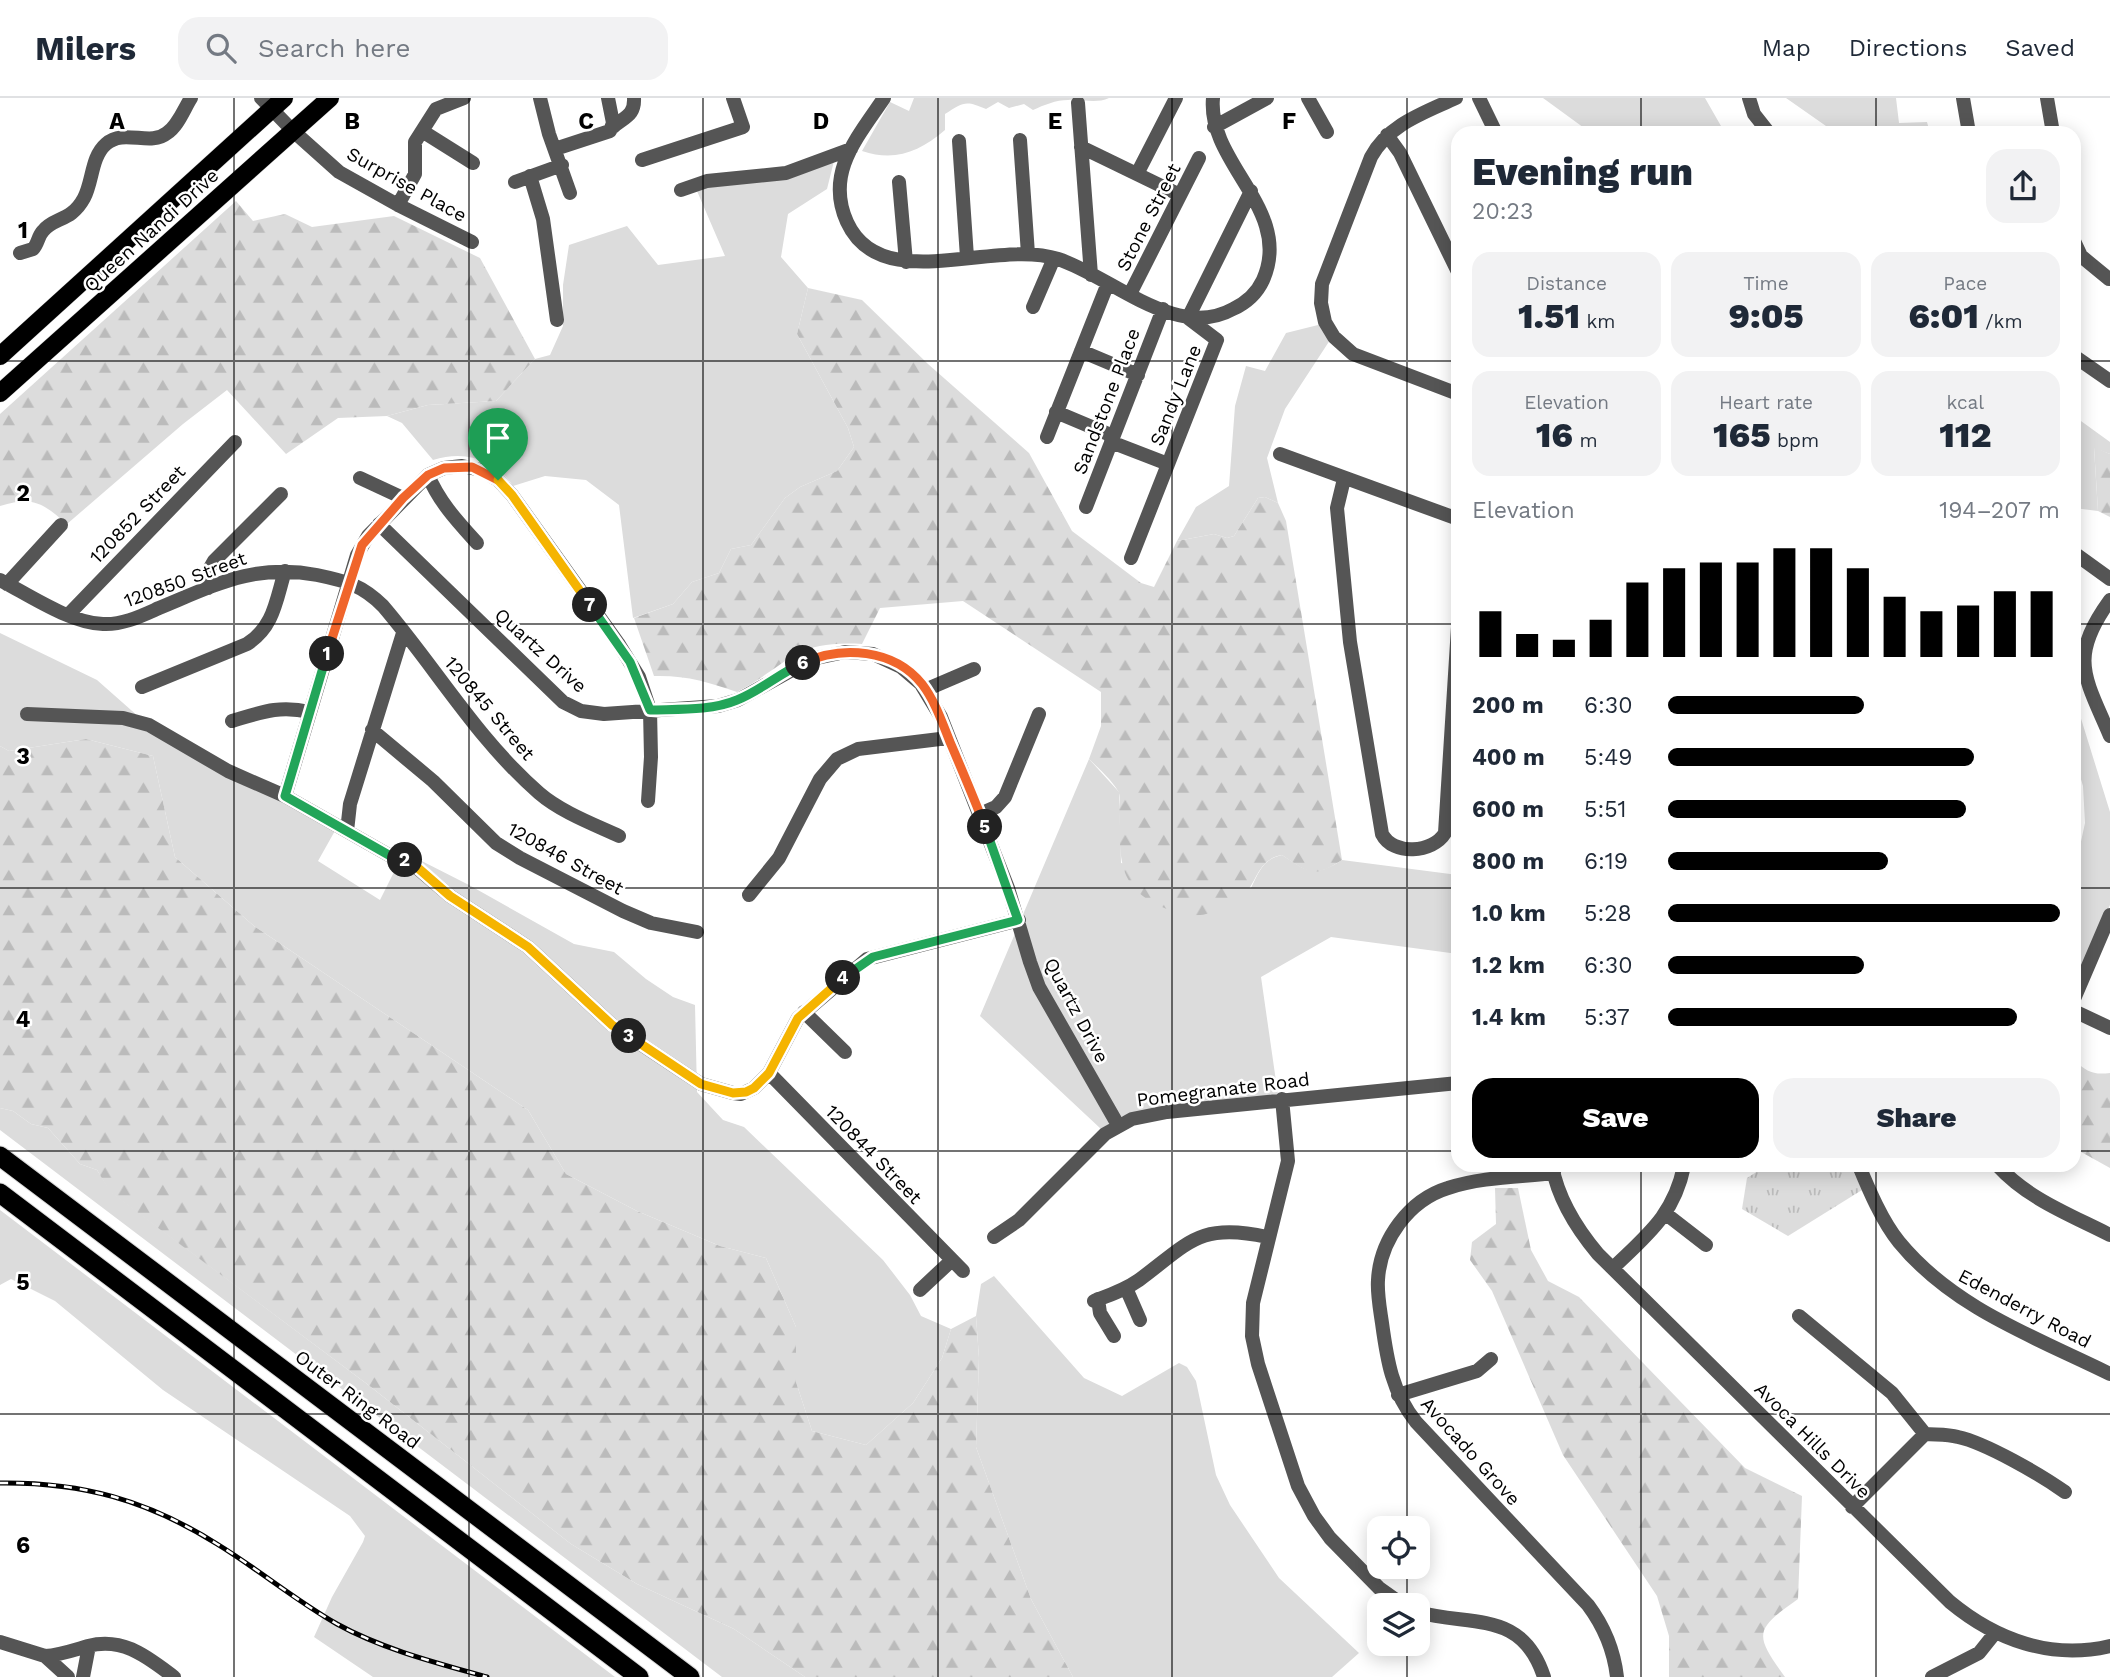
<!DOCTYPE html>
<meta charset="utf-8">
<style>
body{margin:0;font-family:"Work Sans",sans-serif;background:#f2f2f3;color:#1f2937;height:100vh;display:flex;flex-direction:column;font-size:26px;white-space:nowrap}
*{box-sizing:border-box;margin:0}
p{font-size:23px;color:#747a83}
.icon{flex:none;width:38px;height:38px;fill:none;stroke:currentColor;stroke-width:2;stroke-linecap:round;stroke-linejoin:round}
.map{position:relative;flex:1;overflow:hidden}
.sheet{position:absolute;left:1451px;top:28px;width:630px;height:1046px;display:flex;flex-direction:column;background:#fff;border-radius:21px;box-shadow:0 4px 18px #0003}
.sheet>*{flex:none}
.tools{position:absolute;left:1367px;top:1418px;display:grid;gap:14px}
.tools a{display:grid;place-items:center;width:63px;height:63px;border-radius:14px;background:#fff;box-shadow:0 4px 18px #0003;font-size:35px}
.pin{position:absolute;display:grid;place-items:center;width:60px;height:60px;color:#fff;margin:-72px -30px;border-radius:50% 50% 50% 0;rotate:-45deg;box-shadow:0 0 7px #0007}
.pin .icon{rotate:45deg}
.km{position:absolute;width:35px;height:35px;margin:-18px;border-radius:50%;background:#222;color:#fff;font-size:19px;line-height:35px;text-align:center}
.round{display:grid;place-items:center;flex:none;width:74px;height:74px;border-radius:21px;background:#f2f2f3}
.head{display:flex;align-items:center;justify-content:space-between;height:119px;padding:0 21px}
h1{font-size:38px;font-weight:800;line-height:52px}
.stats{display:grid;grid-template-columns:repeat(3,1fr);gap:10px;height:119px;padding:7px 21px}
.stats div{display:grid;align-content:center;border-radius:18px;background:#f2f2f3;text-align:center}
.stats b{font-size:35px;font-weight:800}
.stats small{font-size:19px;font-weight:400}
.stats p{font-size:19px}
.chart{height:196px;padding:14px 21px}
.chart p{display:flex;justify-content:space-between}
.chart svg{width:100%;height:126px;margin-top:7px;stroke:#000;stroke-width:6}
.action{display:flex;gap:14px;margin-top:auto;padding:14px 21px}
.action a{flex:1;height:80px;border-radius:21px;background:#000;color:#fff;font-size:28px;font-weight:800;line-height:80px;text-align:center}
.action a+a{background:#f2f2f3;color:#1f2937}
ul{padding:0 21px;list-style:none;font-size:23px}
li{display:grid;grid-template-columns:112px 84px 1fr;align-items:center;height:52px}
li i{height:18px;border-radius:9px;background:#000}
header{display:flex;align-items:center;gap:42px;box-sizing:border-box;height:98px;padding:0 35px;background:#fff;border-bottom:2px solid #e0e1e3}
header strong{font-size:33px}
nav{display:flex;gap:38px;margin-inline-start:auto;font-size:24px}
.search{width:490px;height:63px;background:#f2f2f3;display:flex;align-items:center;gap:18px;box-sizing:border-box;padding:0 24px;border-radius:21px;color:#747a83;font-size:26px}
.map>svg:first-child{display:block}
</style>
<header>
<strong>Milers</strong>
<div class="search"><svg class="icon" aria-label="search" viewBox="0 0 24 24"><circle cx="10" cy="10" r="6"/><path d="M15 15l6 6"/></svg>Search here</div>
<nav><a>Map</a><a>Directions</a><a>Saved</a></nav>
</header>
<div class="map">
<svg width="2110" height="1579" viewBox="0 0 2110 1579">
<defs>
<pattern id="forest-firs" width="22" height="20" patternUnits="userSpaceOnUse" patternTransform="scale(1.75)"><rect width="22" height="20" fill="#dcdcdc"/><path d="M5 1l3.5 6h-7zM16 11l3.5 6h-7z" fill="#bbb"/></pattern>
<pattern id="park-tufts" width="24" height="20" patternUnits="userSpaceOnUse" patternTransform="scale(1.75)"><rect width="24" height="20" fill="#dcdcdc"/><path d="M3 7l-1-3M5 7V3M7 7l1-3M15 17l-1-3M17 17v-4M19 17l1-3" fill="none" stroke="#bbb"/></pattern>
</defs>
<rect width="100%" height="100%" fill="#fff"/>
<!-- grass -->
<path fill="#dcdcdc" d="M914,0H1109C1096,6 1082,1 1068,2C1056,2 1044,7 1033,12L1024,6L1009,10L998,4L986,11C966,2 963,4 945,16V32C919,54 895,64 862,53L890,4L909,13Z
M1543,0H1705L1725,35H1591Z
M1786,0H1896L1899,25L1927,24L1930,35H1836Z
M834,63L827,91L788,116L781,159L808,190L797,236L848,330L854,349L837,373L800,389L785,400L751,447L731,451L719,475L692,484L673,506L633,520L619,407L586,382L545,378L513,388C495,361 465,352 433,362L402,325L387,318L428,307L496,303L535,261L550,257L563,228V187L569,147L627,128L658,167L725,158L697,93L723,84Z
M1322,226L1330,242L1285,311L1267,360L1278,405L1265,399L1258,400L1234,438L1227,440L1214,436L1177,443L1196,409L1229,388L1235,308L1246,268L1265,273L1286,235Z
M2074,318L2110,344V356L2094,350L2098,413L2074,410Z
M0,535L97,582L157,635L336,731L318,763L380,802L404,754L469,787L574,846L614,854L646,881L673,899L695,907L697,994L723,1022L744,1029L883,1162L910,1197L921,1218L951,1231L942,1260L913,1305L866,1347L812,1333L796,1284V1229L766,1160L720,1148L637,1113L566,1076L528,1012L254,828L175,759L153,658L86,641L9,653L0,648Z
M2074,598L2110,714V807L2074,887V776L2085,725L2083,688L2074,658Z
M1089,661L1119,694L1121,765L1251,790C1259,774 1263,761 1282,757C1308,774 1314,780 1342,762L1458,777V856L1331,839L1261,879L1278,997L1136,1014L1120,1019L1101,1031L980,918Z
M0,1010L13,1013L31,1026L48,1030L80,1066L97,1072L111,1094L367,1286L571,1446L637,1486L734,1531L805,1579H722L0,1032Z
M0,1112L615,1579H373L314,1539L332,1499L363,1444L365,1438L350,1418L163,1292L55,1203L11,1181L0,1187Z
M994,1178L1084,1280L1122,1298L1179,1265L1187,1269L1196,1283L1216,1377L1230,1407L1279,1480L1359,1555L1332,1579H1073L1031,1501L976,1349L979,1260L976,1218L981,1186Z"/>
<!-- forest -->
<path fill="url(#forest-firs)" d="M236,103L253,123L285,116L312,129L394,118L480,160L535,261L496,303L428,307L387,318L338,320L286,356L227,292L183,326L67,426C42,405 34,398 0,408V316Z
M808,190L862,202L928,266L1029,355L1072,433L1141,485L1154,489L1177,443L1214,436L1227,440L1234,438L1258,400L1265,399L1278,405L1286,423L1342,762C1313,781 1309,775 1282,757C1256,762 1258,785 1240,802C1232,810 1218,813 1206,816C1190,820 1175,815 1160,808C1115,787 1121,757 1119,714C1119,707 1121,698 1118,693C1111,681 1098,670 1089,661L1101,628V594L963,503L880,510L862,546C794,542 791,565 737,594C709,584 685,577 654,578L634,520L673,506L692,484L719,475L731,451L751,447L785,400L800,389L837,373L854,349L848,330L797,236Z
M2094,349L2110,356V419L2098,413Z
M86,641L153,658L175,759L254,828L528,1012L566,1076L637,1113L720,1148L766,1160L796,1229V1284L812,1333L866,1347L913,1305L942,1260L951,1231L976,1218L979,1260L976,1349L1031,1501L1073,1579H805L734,1531L637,1486L571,1446L367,1286L110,1094L97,1072L80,1066L48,1030L31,1026L13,1013L0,1010V648L9,653Z
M2074,962C2087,974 2093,977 2110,975V1070L2074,1050Z
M1495,1090H1518L1531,1152L1548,1183L1579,1199L1745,1370L1802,1398L1798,1501C1754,1532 1754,1536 1785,1579H1669V1538L1657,1498L1563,1357L1492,1193L1470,1162L1472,1144L1496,1126Z"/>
<!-- park -->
<path fill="url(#park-tufts)" d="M1778,1068H1851L1862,1092L1788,1138L1742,1111L1747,1080L1758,1073Z"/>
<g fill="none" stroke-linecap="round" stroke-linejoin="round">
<!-- major casing -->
<g stroke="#dbdbdb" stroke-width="19">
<path id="major" d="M0,258L284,0
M0,295L330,0"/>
</g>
<!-- highway casing -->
<g stroke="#dbdbdb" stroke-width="21">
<path id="highway" d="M0,1058L690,1579
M0,1095L639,1579"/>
</g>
<!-- minor -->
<path stroke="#555" stroke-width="14" d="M261,0L292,32L339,74L398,107L472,144
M540,0L549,36L570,95
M884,0C857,40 825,75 847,124C881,199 995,140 1058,161C1111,178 1176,243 1233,211C1246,205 1257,195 1263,182C1294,112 1207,66 1213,0
M1308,0L1327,34
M1456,0C1424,15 1389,26 1371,59L1322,186L1321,205L1325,224L1334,239L1353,256L1458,296
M1479,0L1496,35
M1749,0L1754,16L1769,35
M1963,0L1969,35
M2047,0L2053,35
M1078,5L1091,177
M613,29C624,19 635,18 634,0
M1214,29L1267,0
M422,33L473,65
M1387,37L1400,55L1458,174
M1020,42L1028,156
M959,43L967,159
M1081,49L1180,97
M555,51L610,33L613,25L608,0
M642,62L743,29L733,0
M1137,76L1176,0
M530,78L543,121L557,222
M515,84L562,67
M899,84L906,164
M681,92L707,83L786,75L851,51
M398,107L415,76V44L436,11L464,0
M2074,143L2081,158L2109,181
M20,155L33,151C38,146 38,138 43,133C54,119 71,124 84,100C93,83 91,59 106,46C124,30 150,49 167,35C178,28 184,11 191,0
M1130,196L1199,60
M1033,209L1054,160
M1081,253L1138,277
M2074,258L2110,283
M1056,314L1113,338
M1047,339L1108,185
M1111,344L1168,366
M1280,356L1458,421
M428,377C439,404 458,424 477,445
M360,380L403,400
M1344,381L1337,410L1350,544L1382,736C1393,758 1433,755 1445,735L1458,529
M1086,409L1163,211
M379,426L563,604L581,613L604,616L718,608L738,602L812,561L845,554L873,556L901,569L921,586L941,619L1008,790L1030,864L1039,889L1118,1027
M2074,455L2110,481
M1131,460L1217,242L1188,220L1251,93
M0,482C29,497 70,525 103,526C123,527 141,518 159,510C215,487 255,465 317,477C346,483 362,487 383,508C436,570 477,641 539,695C561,714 593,726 619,738
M7,486L61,427
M208,490L210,470L214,463L281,396
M2110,502C2068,560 2085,579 2110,638
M68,517L235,344
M142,589L247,546C274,529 276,502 285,473
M925,592L974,571
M27,616L123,620L149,627L228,673L285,698L394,760L409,763L450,798L528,849L612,927L701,986L733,995L741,996L754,990L769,975L798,920L867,861L1019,822
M232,623C262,614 279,607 310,614
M372,632L433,683L496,745L520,760L623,813L651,825L697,834
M285,698L357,457L368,438L428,377L444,370L462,368L481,372L498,382L512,397L618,545L639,579L650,612L651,659L648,703
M980,716L996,709L1005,699L1039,616
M347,733L350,706L403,535
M749,797L779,760L820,681L837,661L858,651L948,640
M2074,901L2110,817
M2074,913L2110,930
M804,914L845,954
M769,975L963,1173
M1282,1001L1288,1063L1253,1205L1252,1238L1258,1266L1298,1388L1314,1418L1330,1440L1379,1490L1403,1507
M1552,1068C1558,1100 1577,1131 1598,1156L1950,1504C1996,1542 2051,1562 2110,1548
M1859,1068C1869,1092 1882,1123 1899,1144C1953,1210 2035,1239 2110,1276
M1998,1068C2028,1101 2071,1117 2110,1137
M1554,1075C1519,1079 1481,1079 1448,1090C1409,1102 1380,1142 1378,1182C1377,1196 1380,1211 1382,1225C1387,1262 1392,1294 1416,1324L1588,1507C1603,1527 1614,1553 1617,1579
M1666,1116L1706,1147
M994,1139L1019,1122L1105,1036L1132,1021L1167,1014L1458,985
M1613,1170C1647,1137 1674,1117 1684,1068
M1126,1190L1140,1222
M920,1192L951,1163
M1098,1201L1100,1215L1114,1238
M1094,1203C1110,1197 1125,1192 1139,1182C1189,1145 1199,1124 1267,1139
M1799,1218L1892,1295L1925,1336
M1398,1297L1477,1273L1491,1261
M1852,1409L1925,1336C1936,1337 1947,1336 1958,1339C1986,1345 2041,1377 2065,1394
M1418,1514C1471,1529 1522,1511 1544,1579
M0,1544L45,1558L68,1579
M45,1558C60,1557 74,1552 88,1548C124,1539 147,1559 174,1579
M83,1579L89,1548
M1932,1579L1979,1555L1995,1535"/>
<!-- major -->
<use href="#major" stroke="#000" stroke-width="18"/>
<!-- highway -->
<use href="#highway" stroke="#000" stroke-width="19"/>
<!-- rail casing -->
<g stroke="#000" stroke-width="5">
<path id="rail" d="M0,1385C82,1384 147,1402 217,1446C258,1471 295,1502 337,1526C382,1551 437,1565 487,1579"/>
</g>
<!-- rail -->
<use href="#rail" stroke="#fff" stroke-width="2.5" stroke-dasharray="8" stroke-linecap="butt"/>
</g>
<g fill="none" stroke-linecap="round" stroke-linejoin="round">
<!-- split-1 casing -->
<g stroke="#fff" stroke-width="14">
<path id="split-1" d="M327,556L362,447L403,400L428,377L444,370L472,369L498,382"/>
</g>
<!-- split-2 casing -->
<g stroke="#fff" stroke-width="14">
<path id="split-2" d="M327,556L285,698L394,760L405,762"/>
</g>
<!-- split-3 casing -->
<g stroke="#fff" stroke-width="14">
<path id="split-3" d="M405,762L410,763L450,798L528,849L612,927L629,938"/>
</g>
<!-- split-4 casing -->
<g stroke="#fff" stroke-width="14">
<path id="split-4" d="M629,938L701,986L733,995L746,994L754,990L769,975L798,920L843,880"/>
</g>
<!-- split-5 casing -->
<g stroke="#fff" stroke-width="14">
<path id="split-5" d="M843,880L873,859L1018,822L985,729"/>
</g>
<!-- split-6 casing -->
<g stroke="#fff" stroke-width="14">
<path id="split-6" d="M803,565C842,547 894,551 922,586C935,603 942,624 950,644C962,672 974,700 985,729"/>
</g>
<!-- split-7 casing -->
<g stroke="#fff" stroke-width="14">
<path id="split-7" d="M590,507L630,564L650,612C678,611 711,613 737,602C760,593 780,575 803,565"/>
</g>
<!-- split-8 casing -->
<g stroke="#fff" stroke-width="14">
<path id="split-8" d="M498,382L512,397L590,507"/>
</g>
<!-- split-1 -->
<use href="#split-1" stroke="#f0652b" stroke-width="9"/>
<!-- split-2 -->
<use href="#split-2" stroke="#22a559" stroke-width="9"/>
<!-- split-3 -->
<use href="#split-3" stroke="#f5b400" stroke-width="9"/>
<!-- split-4 -->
<use href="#split-4" stroke="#f5b400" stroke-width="9"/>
<!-- split-5 -->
<use href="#split-5" stroke="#22a559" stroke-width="9"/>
<!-- split-6 -->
<use href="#split-6" stroke="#f0652b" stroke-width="9"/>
<!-- split-7 -->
<use href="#split-7" stroke="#22a559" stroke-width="9"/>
<!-- split-8 -->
<use href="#split-8" stroke="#f5b400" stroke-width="9"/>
</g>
<!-- grid -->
<path fill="none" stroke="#000" stroke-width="2" stroke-opacity="0.55" d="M234,0V1579M469,0V1579M703,0V1579M938,0V1579M1172,0V1579M1407,0V1430M1641,0V35M1876,0V35M0,263H1458M2074,263H2110M0,526H1458M2074,526H2110M0,790H1458M2074,790H2110M0,1053H1458M2074,1053H2110M1641,1068V1579M1876,1068V1579M0,1316H2110M1407,1468V1507M1407,1545V1579"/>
<g text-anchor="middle" stroke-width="5" stroke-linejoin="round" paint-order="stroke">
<!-- street labels -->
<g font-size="19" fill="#000" stroke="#fff">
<text transform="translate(407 86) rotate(29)" y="7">Surprise Place</text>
<text transform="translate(1148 119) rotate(-63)" y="7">Stone Street</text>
<text transform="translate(151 132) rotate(-42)" y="7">Queen Nandi Drive</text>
<text transform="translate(1175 297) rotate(-68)" y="7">Sandy Lane</text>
<text transform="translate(1106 303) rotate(-69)" y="7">Sandstone Place</text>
<text transform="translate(137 416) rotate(-46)" y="7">120852 Street</text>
<text transform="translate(185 481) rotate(-20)" y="7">120850 Street</text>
<text transform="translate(541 552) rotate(42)" y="7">Quartz Drive</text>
<text transform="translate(490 610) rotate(50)" y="7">120845 Street</text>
<text transform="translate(566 760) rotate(29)" y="7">120846 Street</text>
<text transform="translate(1077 912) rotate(62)" y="7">Quartz Drive</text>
<text transform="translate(1223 991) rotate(-7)" y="7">Pomegranate Road</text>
<text transform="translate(874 1056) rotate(46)" y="7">120844 Street</text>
<text transform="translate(2025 1210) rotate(28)" y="7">Edenderry Road</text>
<text transform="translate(358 1301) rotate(37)" y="7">Outer Ring Road</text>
<text transform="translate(1813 1342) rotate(45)" y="7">Avoca Hills Drive</text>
<text transform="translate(1471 1353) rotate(48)" y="7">Avocado Grove</text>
</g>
</g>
<g font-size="23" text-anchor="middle" font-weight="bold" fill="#000" stroke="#fff" stroke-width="5" stroke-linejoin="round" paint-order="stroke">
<text x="117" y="31">A</text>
<text x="352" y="31">B</text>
<text x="586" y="31">C</text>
<text x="821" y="31">D</text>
<text x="1055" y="31">E</text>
<text x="1289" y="31">F</text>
<text x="23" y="140">1</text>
<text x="23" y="403">2</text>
<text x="23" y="666">3</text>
<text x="23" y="929">4</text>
<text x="23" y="1192">5</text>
<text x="23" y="1455">6</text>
</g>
</svg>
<div class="tools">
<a><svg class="icon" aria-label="locate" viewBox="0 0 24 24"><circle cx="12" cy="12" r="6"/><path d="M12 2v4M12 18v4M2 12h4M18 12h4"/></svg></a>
<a><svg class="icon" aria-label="layers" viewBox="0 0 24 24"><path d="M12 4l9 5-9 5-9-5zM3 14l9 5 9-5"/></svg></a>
</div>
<div class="pin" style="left:498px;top:382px;background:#1e9e55"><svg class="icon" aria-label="arrive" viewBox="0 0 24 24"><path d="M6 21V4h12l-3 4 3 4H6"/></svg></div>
<b class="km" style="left:327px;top:556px">1</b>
<b class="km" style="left:405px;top:762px">2</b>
<b class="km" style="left:629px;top:938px">3</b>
<b class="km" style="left:843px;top:880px">4</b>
<b class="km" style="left:985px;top:729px">5</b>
<b class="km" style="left:803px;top:565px">6</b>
<b class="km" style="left:590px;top:507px">7</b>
<section class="sheet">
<div class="head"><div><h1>Evening run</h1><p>20:23</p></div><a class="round"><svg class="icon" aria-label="share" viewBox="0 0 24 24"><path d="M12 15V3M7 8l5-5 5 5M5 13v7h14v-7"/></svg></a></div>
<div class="stats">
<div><p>Distance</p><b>1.51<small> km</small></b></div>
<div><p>Time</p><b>9:05</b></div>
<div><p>Pace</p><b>6:01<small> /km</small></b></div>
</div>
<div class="stats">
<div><p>Elevation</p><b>16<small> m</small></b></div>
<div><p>Heart rate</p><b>165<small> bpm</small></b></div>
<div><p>kcal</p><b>112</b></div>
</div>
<div class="chart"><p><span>Elevation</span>194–207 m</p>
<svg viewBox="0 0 160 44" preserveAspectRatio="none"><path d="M5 44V28M15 44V36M25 44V38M35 44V31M45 44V18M55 44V13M65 44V11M75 44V11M85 44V6M95 44V6M105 44V13M115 44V23M125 44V28M135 44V26M145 44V21M155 44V21"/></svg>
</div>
<ul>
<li><b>200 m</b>6:30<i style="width:50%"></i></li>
<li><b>400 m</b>5:49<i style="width:78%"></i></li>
<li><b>600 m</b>5:51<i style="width:76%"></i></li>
<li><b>800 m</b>6:19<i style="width:56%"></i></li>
<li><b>1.0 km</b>5:28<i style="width:100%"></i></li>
<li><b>1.2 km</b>6:30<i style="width:50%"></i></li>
<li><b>1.4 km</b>5:37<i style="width:89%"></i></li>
</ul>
<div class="action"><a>Save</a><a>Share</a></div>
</section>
</div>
